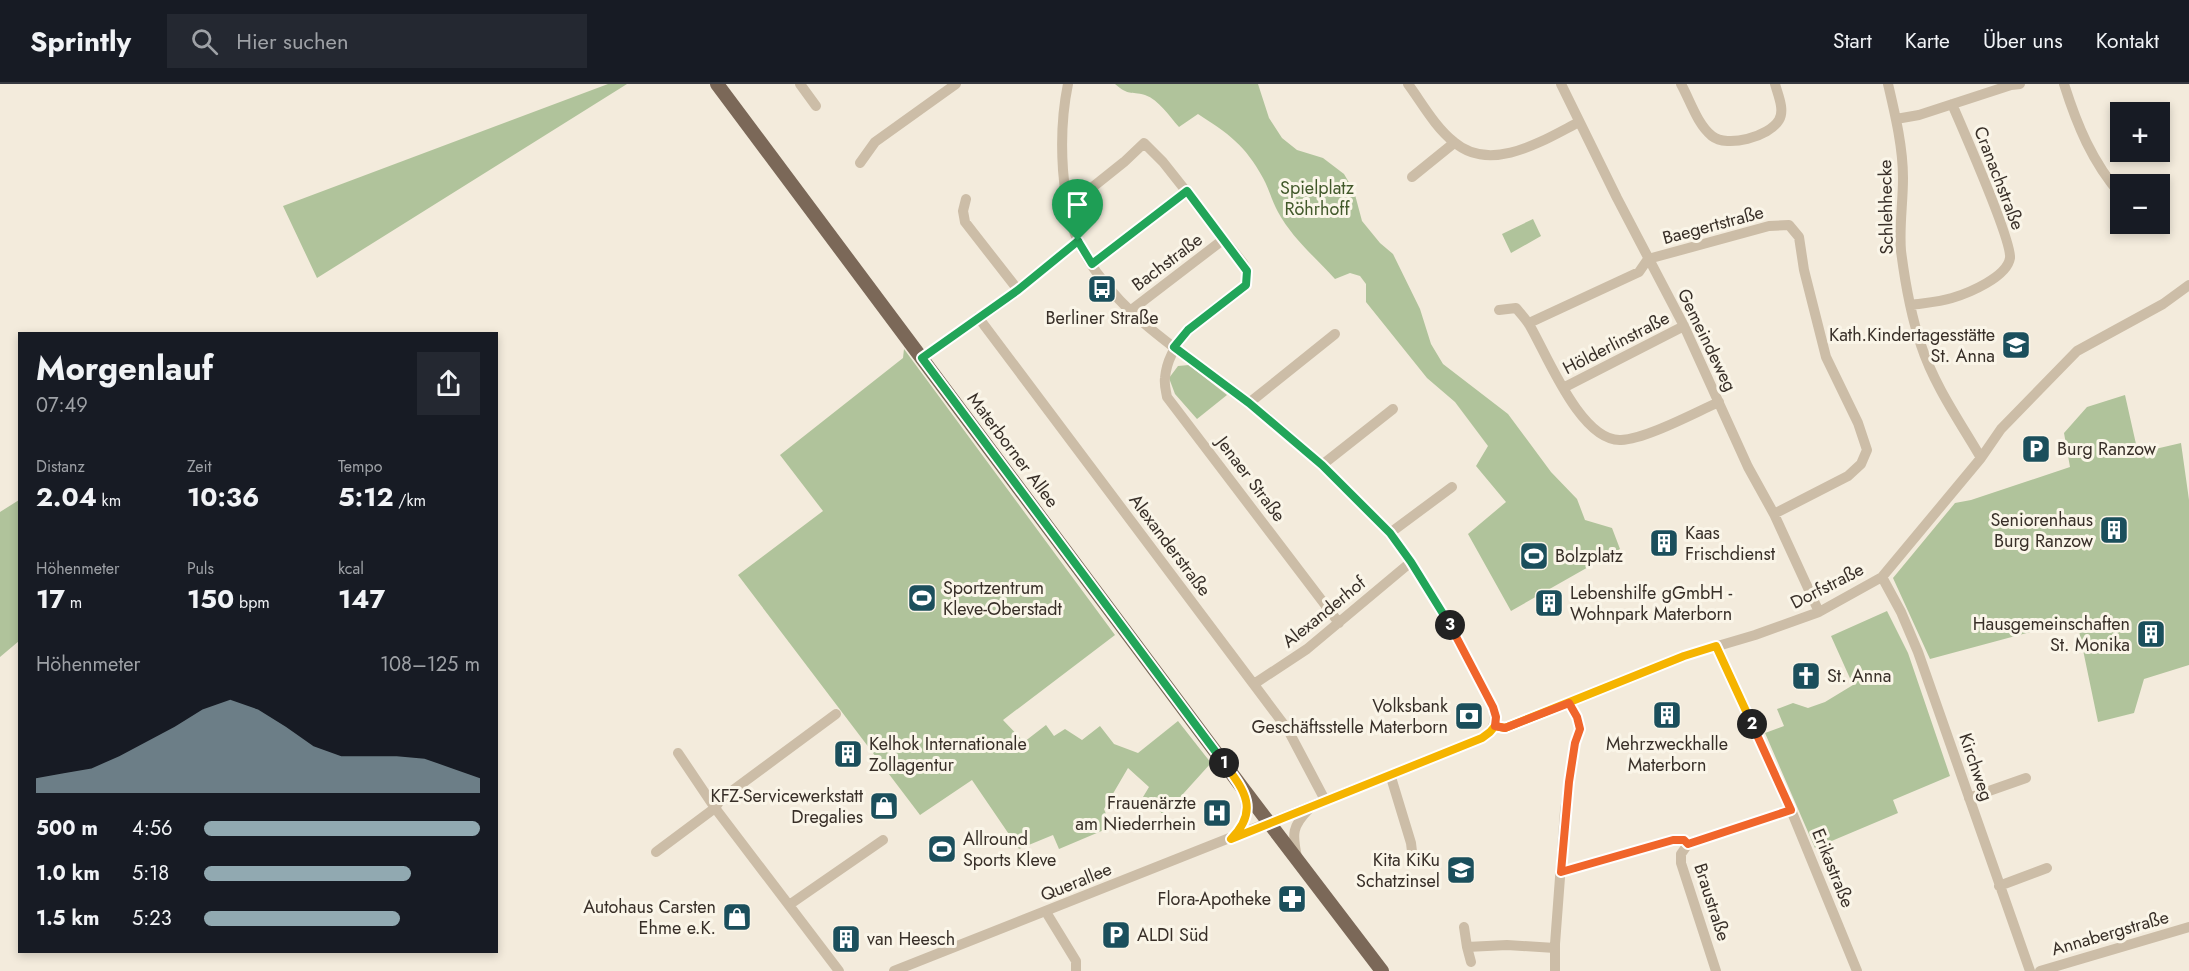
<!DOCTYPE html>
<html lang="de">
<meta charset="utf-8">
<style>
body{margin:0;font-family:Jost,sans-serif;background:#242831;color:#f1f3f6;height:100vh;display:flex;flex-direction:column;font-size:22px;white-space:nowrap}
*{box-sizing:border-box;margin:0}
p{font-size:20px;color:#9ea1a6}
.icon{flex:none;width:33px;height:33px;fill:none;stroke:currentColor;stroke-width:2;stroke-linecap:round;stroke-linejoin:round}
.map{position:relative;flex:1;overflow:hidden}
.side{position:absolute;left:18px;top:248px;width:480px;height:621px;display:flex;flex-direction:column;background:#171b24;border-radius:0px;box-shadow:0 3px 9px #0003}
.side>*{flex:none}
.buttons{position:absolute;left:2110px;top:18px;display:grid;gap:12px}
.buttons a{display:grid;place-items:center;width:60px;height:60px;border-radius:0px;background:#171b24;box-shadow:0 3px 9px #0003;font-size:30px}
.pin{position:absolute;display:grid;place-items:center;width:51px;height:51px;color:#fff;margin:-62px -26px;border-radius:50% 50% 50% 0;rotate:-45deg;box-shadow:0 0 6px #0007}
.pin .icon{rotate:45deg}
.km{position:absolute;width:30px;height:30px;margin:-15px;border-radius:50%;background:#222;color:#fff;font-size:16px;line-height:30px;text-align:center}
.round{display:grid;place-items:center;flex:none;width:63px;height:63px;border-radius:0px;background:#242831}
.headline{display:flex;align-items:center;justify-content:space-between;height:102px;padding:0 18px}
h1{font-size:33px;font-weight:700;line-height:45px}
.metrics{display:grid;grid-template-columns:repeat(3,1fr);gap:9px;height:102px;padding:6px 18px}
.metrics div{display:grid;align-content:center}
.metrics b{font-size:26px;font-weight:700}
.metrics small{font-size:16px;font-weight:400}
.metrics p{font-size:16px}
.chart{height:168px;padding:12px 18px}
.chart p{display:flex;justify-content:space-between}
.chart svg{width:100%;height:108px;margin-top:6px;fill:#91a9b1;opacity:.7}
ul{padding:0 18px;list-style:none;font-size:20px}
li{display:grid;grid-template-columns:96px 72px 1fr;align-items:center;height:45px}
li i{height:15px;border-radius:8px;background:#91a9b1}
header{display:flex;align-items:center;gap:36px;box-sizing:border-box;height:84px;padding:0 30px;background:#171b24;border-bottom:2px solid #363941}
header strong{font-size:28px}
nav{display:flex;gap:33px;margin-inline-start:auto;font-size:21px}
.search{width:420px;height:54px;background:#242831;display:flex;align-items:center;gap:15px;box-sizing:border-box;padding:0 21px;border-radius:0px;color:#9ea1a6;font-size:22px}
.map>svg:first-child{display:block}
</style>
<header>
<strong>Sprintly</strong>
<div class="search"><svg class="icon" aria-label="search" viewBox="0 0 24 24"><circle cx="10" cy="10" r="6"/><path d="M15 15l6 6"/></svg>Hier suchen</div>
<nav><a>Start</a><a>Karte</a><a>Über uns</a><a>Kontakt</a></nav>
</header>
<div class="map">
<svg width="2189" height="887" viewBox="0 0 2189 887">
<rect width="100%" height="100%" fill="#f3ebdc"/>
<!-- green -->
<path fill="#b0c39b" d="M608,0H627L317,194L283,122Z
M1115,0H1258L1269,34L1282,54L1297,66L1323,74L1344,90L1354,107L1362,137L1380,159L1393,170L1420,225L1431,260L1443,280L1508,330L1551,388L1577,415L1585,436L1612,444L1620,465L1511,527L1468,450L1506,418L1476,382L1488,362L1455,318L1427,294L1366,218V200L1360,192L1350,189L1335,195C1316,174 1292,154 1278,128C1272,117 1269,105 1263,94C1245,61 1229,50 1198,30L1179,43C1169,32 1159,16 1145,11C1130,7 1129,12 1115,0Z
M1533,135L1541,152L1511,169L1502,150Z
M904,265L1115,551L1003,636L1024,658L1046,641L1054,652L1065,645L1082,656L1100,642L1114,660L1138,669L1178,637L1211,679L1164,731L1143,713L1149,703L1128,684L1104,725L1111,743L1059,765L1053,751L1019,765L972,696L920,731L738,491L823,427L780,371L903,274Z
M1189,281L1227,311L1197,335L1175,310L1169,294L1178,282Z
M2125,311L2138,369L2181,359L2189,416V581L2144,595L2134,629L2098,638L2078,542L2071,537L1930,575L1893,494L1955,419L1971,416L2070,383L2064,349L2087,323Z
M19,416V557L0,573V428Z
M1887,527L1908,569L1950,692L1893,716L1898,729L1815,764L1765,649L1784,642L1777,625L1793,619L1808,624L1825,618L1853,601L1831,552Z"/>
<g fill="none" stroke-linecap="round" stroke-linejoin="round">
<!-- minor -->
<path stroke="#ccbda7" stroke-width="10" d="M800,0L816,22
M1408,0C1422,19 1435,43 1454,58C1491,90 1544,56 1579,38
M1561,0L1617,114L1684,242L1748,383L1774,430L1819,528
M1681,0C1690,16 1697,40 1712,52C1727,64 1769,53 1779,36C1785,26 1778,11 1775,0
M1888,0C1895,30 1903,63 1903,94C1903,119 1899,143 1901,167C1905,198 1911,232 1921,261C1934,301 1960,338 1981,374
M2064,0C2077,41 2092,78 2121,111
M1896,35L1919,31L2011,1L2020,0
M860,79L875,58L956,0
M1412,93L1454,59
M966,115L963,127L965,138L1018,206
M1069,122L1124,78L1144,59L1163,78L1243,179L1247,187L1246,201C1214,226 1169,250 1165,294C1164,300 1166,307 1167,313L1339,539
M1092,180L1187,107
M1911,221C1924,219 1939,218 1952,214C1969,209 2007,193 2010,174C2012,157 1962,43 1952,20
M1499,226L1516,224C1521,230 1526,235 1530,242C1547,271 1581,358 1621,356C1646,355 1694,329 1719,318
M1130,227L1224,155
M978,233L1288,646L1325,716
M1529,239L1639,188L1648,175L1769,142L1789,141L1799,153L1804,186L1826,273L1858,339L1867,366L1861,380L1848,392L1774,430
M922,274L1018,206L1078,157
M1563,304L1684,242
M1249,319L1335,250
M1322,381L1393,325
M1390,449L1452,403
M1882,493L1901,528L1918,568L2030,887
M1716,562L1791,726L1857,887
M1254,600L1307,565L1411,478
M1495,641L1505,644L1684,572L1755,551L1819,528L1882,493L1981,374L2001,345L2077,267L2163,220L2189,201
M678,669L715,724L839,887
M1390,690L1411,759L1413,776
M1969,714L2026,694
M1233,753C1248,738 1247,726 1244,707
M656,768L715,724L721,715L836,630
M1297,773C1292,750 1292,742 1309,725
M1561,788L1673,756L1684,757L1688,760
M1999,802L2047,784
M789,821L883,756
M1046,828L1076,877V887
M1464,843L1467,863L1507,861L1555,864
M1467,863L1471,878
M894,887L1482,654C1495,645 1497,637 1493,623C1470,580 1448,537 1422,496C1412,479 1401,462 1388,448C1344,401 1298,357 1248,318C1187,271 1112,229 1078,157C1068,136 1065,109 1063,86C1061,57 1062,29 1068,0
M1555,887V860L1565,727L1575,659L1580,645L1577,633L1569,619
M1716,887L1681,779V770L1688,760L1791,726
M2040,887L2189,843"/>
<!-- major -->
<path stroke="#7b6858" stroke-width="14" d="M717,0L1244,706L1382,887"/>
</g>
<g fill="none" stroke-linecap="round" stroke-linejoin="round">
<!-- split-1 casing -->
<g stroke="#fff" stroke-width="12">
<path id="split-1" d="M1078,157L1018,206L922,274L1224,679"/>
</g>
<!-- split-2 casing -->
<g stroke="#fff" stroke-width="12">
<path id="split-2" d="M1224,679C1244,706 1260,726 1231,755L1482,654L1490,648L1495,642L1505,644L1684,572L1716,562L1752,640"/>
</g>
<!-- split-3 casing -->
<g stroke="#fff" stroke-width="12">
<path id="split-3" d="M1450,541L1493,623L1496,633L1495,642L1505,644L1569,619L1577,633L1580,645L1575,659L1569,698L1561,788L1673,756H1684L1688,760L1791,726L1752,640"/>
</g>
<!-- split-4 casing -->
<g stroke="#fff" stroke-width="12">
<path id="split-4" d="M1078,157L1092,180L1187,107L1247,187L1246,201L1188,246L1174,263L1249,319L1322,381L1390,449L1411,478L1450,541"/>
</g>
<!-- split-1 -->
<use href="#split-1" stroke="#22a559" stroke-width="8"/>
<!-- split-2 -->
<use href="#split-2" stroke="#f5b400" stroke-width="8"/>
<!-- split-3 -->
<use href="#split-3" stroke="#f0652b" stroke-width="8"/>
<!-- split-4 -->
<use href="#split-4" stroke="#22a559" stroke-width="8"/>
</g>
<!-- icons -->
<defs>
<g id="bus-square" transform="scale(1.5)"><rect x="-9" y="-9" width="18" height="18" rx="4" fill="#1b4f5c" stroke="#faf5e8"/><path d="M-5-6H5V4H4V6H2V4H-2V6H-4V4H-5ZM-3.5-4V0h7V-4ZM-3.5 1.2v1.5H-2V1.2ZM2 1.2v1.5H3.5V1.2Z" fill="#fff"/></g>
<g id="school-square" transform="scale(1.5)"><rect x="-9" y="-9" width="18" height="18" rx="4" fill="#1b4f5c" stroke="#faf5e8"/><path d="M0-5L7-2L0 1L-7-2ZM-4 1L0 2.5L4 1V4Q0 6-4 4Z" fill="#fff"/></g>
<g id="parking-square" transform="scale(1.5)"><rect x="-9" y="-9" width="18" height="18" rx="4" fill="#1b4f5c" stroke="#faf5e8"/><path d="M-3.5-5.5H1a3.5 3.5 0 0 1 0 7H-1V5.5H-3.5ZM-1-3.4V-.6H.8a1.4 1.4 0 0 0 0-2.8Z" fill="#fff"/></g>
<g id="building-square" transform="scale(1.5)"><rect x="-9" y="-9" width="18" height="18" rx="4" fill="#1b4f5c" stroke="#faf5e8"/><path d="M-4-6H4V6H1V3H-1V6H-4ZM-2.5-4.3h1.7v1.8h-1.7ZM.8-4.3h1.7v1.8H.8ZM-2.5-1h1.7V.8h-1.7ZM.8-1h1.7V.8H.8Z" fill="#fff"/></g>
<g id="stadium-square" transform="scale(1.5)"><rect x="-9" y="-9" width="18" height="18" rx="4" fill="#1b4f5c" stroke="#faf5e8"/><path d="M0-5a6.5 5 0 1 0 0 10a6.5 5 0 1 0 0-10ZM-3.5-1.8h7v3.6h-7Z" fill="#fff"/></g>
<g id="church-square" transform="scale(1.5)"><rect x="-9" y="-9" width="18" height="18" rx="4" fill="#1b4f5c" stroke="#faf5e8"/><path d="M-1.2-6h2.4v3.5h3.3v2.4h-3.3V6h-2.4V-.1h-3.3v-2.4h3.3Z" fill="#fff"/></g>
<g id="bank-square" transform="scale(1.5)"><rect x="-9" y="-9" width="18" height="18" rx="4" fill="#1b4f5c" stroke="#faf5e8"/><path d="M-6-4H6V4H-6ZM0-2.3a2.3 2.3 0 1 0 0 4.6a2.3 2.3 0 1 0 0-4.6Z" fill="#fff"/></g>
<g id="shop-square" transform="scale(1.5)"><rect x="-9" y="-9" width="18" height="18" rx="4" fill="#1b4f5c" stroke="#faf5e8"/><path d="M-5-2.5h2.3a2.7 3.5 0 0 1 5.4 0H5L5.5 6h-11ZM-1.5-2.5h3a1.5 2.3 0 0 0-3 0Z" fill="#fff"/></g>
<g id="hospital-square" transform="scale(1.5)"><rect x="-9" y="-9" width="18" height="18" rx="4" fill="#1b4f5c" stroke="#faf5e8"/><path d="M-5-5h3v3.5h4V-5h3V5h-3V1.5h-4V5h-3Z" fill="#fff"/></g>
<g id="pharmacy-square" transform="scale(1.5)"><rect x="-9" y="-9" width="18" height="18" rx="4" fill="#1b4f5c" stroke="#faf5e8"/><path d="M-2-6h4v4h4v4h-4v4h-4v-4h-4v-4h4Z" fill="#fff"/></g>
</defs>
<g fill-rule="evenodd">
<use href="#bus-square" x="1102" y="205"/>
<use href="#school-square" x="2016" y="261"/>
<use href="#parking-square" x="2036" y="365"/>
<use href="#building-square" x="2114" y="446"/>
<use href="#building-square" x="1664" y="459"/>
<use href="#stadium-square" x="1534" y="472"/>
<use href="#stadium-square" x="922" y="514"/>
<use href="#building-square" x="1549" y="519"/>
<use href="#building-square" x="2151" y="550"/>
<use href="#church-square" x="1806" y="592"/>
<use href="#building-square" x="1667" y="631"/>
<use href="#bank-square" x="1469" y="632"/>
<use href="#building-square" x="848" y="670"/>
<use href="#shop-square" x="884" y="722"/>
<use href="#hospital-square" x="1217" y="729"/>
<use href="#stadium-square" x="942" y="765"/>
<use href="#school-square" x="1461" y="786"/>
<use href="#pharmacy-square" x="1292" y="815"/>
<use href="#shop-square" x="737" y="833"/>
<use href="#parking-square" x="1116" y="851"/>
<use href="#building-square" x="846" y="855"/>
</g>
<g text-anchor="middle" stroke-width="6" stroke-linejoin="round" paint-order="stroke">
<!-- street labels -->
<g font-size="18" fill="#382f28" stroke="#faf5e8">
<text transform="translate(1999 94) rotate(69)" y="6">Cranachstraße</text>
<text transform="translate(1886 123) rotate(-91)" y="6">Schlehhecke</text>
<text transform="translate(1713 141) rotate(-15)" y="6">Baegertstraße</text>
<text transform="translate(1167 178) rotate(-37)" y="6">Bachstraße</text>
<text transform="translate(1707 256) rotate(64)" y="6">Gemeindeweg</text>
<text transform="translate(1616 259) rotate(-27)" y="6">Hölderlinstraße</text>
<text transform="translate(1013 366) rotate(53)" y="6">Materborner Allee</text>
<text transform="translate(1251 395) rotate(53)" y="6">Jenaer Straße</text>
<text transform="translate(1170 461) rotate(53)" y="6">Alexanderstraße</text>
<text transform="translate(1827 502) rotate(-27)" y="6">Dorfstraße</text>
<text transform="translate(1324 528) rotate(-39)" y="6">Alexanderhof</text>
<text transform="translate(1976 683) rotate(71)" y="6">Kirchweg</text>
<text transform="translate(1833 784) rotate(68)" y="6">Erikastraße</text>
<text transform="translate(1076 798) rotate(-22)" y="6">Querallee</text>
<text transform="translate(1712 818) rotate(72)" y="6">Braustraße</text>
<text transform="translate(2110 849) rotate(-16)" y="6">Annabergstraße</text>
</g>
<!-- park labels -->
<g font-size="18" fill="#41582a" stroke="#faf5e8">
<text x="1317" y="110">Spielplatz<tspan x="1317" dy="21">Röhrhoff</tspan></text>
</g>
<!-- poi labels -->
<g font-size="18" fill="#382f28" stroke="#faf5e8" text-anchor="start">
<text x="1102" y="240" text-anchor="middle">Berliner Straße</text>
<text x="1995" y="257" text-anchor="end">Kath.Kindertagesstätte<tspan x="1995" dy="21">St. Anna</tspan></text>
<text x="2057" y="371">Burg Ranzow</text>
<text x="2093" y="442" text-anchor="end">Seniorenhaus<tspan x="2093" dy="21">Burg Ranzow</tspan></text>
<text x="1685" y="455">Kaas<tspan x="1685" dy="21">Frischdienst</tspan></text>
<text x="1555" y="478">Bolzplatz</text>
<text x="943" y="510">Sportzentrum<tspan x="943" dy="21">Kleve-Oberstadt</tspan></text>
<text x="1570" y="515">Lebenshilfe gGmbH -<tspan x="1570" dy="21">Wohnpark Materborn</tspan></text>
<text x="2130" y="546" text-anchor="end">Hausgemeinschaften<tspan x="2130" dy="21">St. Monika</tspan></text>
<text x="1827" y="598">St. Anna</text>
<text x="1448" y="628" text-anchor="end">Volksbank<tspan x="1448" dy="21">Geschäftsstelle Materborn</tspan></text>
<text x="869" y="666">Kelhok Internationale<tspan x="869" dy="21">Zollagentur</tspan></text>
<text x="1667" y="666" text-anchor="middle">Mehrzweckhalle<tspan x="1667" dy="21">Materborn</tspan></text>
<text x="863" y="718" text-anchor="end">KFZ-Servicewerkstatt<tspan x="863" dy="21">Dregalies</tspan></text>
<text x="1196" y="725" text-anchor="end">Frauenärzte<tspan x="1196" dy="21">am Niederrhein</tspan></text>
<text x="963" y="761">Allround<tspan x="963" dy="21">Sports Kleve</tspan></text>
<text x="1440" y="782" text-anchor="end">Kita KiKu<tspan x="1440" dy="21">Schatzinsel</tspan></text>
<text x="1271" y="821" text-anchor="end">Flora-Apotheke</text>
<text x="716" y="829" text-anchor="end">Autohaus Carsten<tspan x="716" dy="21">Ehme e.K.</tspan></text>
<text x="1137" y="857">ALDI Süd</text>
<text x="867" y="861">van Heesch</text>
</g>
</g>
</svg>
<div class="buttons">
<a>+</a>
<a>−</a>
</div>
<div class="pin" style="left:1078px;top:157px;background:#1e9e55"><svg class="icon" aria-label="arrive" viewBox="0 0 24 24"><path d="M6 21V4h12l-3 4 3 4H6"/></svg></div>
<b class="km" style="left:1224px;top:679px">1</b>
<b class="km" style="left:1752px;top:640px">2</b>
<b class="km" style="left:1450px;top:541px">3</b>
<section class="side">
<div class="headline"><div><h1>Morgenlauf</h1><p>07:49</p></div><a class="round"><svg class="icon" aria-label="share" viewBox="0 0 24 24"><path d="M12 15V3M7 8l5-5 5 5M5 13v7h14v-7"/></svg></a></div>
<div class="metrics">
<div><p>Distanz</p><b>2.04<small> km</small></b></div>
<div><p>Zeit</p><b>10:36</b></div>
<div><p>Tempo</p><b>5:12<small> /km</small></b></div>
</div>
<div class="metrics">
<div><p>Höhenmeter</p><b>17<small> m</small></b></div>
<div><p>Puls</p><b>150<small> bpm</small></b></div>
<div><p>kcal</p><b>147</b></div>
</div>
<div class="chart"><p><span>Höhenmeter</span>108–125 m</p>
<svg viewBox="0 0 160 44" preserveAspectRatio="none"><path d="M0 44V38L10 36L20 34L30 29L40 23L50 17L60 10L70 6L80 10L90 17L100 25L110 29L120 29L130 29L140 30L150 34L160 38V44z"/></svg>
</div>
<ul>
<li><b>500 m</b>4:56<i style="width:100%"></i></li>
<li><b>1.0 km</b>5:18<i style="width:75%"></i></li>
<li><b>1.5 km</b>5:23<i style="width:71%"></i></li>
</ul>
</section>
</div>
